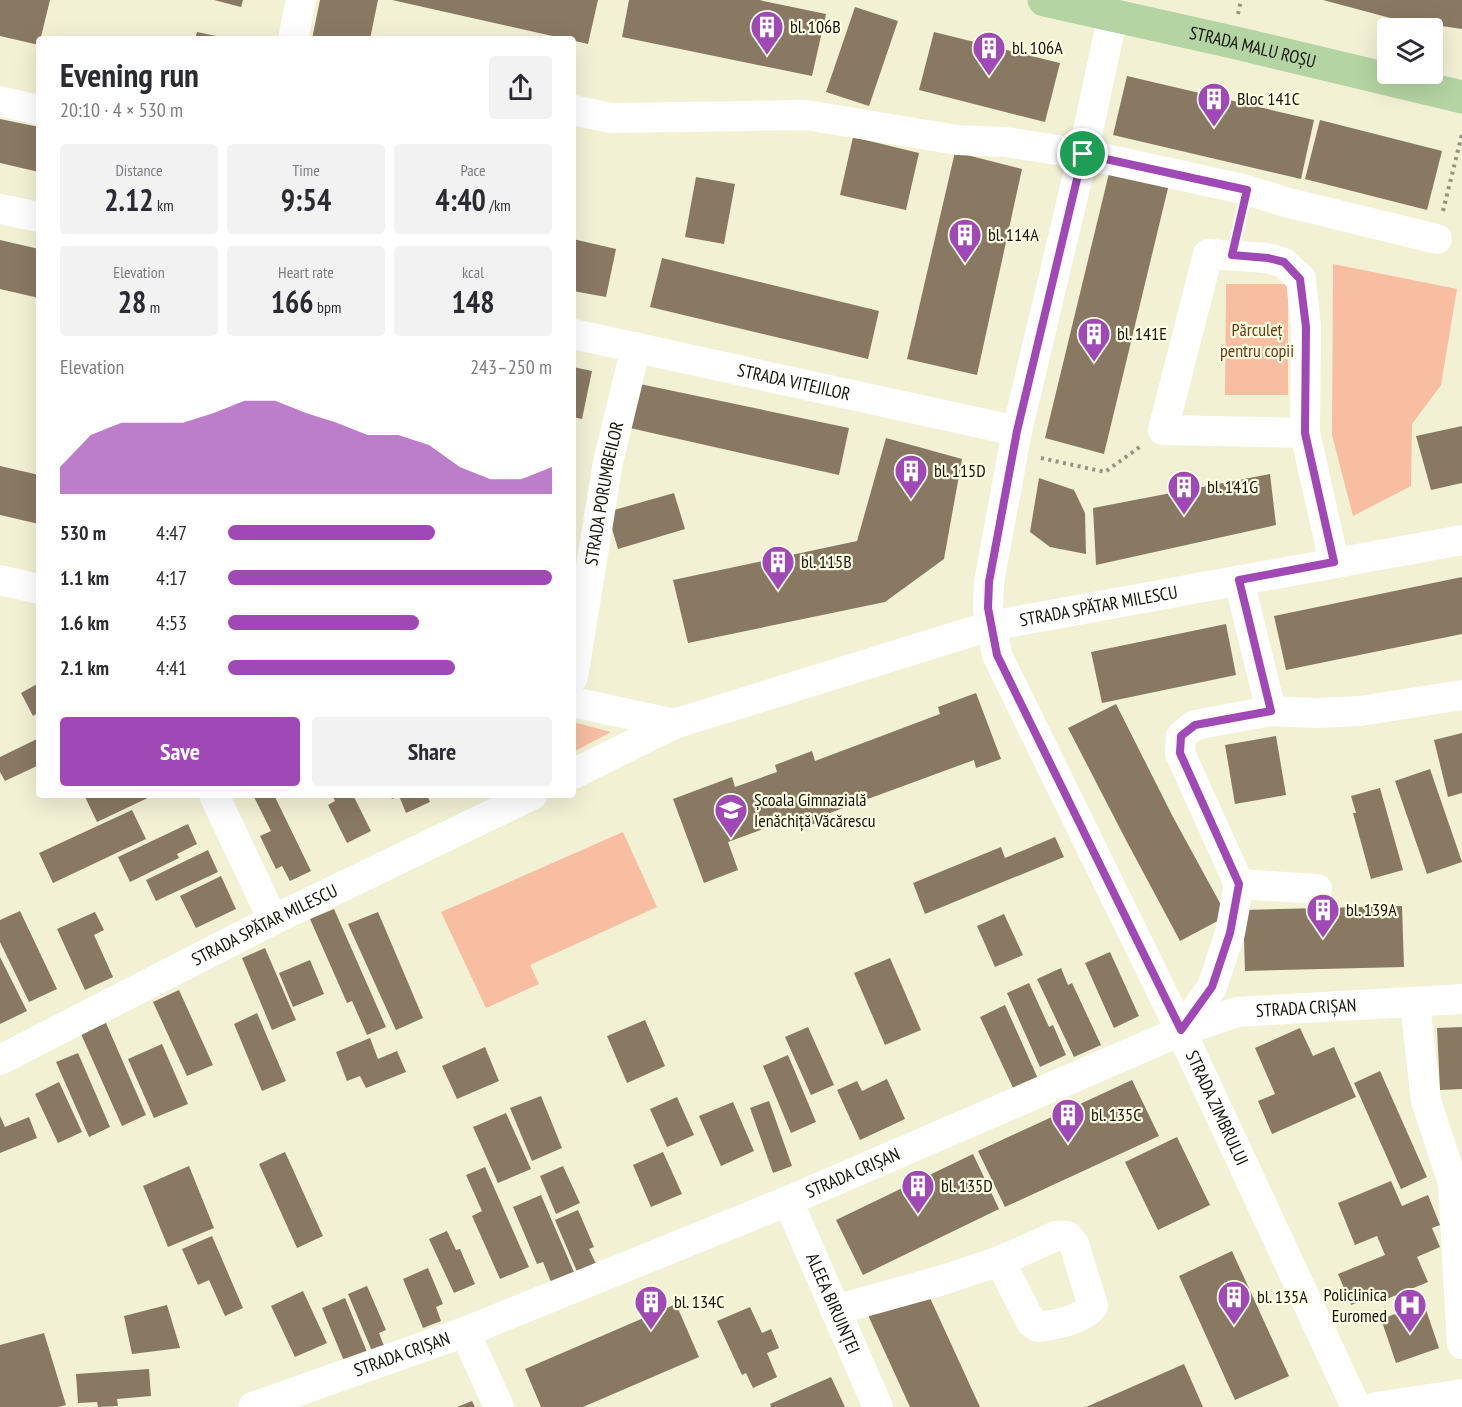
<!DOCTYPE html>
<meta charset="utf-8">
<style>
body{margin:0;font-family:"PT Sans Narrow",sans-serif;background:#f2f2f3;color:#2b2b33;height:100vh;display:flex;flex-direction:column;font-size:22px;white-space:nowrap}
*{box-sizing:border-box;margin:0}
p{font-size:20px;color:#7c7c81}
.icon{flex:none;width:33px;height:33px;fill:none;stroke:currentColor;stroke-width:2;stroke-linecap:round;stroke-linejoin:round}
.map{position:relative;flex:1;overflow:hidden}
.details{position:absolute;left:36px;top:36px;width:540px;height:762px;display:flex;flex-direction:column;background:#fff;border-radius:6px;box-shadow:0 6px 24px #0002}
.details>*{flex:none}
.tools{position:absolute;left:1377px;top:18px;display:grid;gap:12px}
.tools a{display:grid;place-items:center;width:66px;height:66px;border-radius:6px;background:#fff;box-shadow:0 6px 24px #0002;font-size:30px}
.pin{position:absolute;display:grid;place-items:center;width:51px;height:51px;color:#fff;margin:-26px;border:3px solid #fff;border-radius:50%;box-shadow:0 2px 6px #0007}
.round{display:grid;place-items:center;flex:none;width:63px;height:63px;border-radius:6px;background:#f2f2f3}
.overview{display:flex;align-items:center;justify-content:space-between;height:102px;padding:0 24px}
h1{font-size:33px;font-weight:700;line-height:45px}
.metrics{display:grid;grid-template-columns:repeat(3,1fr);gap:9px;height:102px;padding:6px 24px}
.metrics div{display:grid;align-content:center;border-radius:6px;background:#f2f2f3;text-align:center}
.metrics b{font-size:30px;font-weight:700}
.metrics small{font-size:16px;font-weight:400}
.metrics p{font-size:16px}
.chart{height:168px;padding:12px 24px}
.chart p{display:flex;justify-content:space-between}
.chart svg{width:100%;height:108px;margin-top:6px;fill:#a048b5;opacity:.7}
.button{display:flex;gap:12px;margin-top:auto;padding:12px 24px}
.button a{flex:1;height:69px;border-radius:6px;background:#a048b5;color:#fff;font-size:24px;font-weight:700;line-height:69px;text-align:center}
.button a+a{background:#f2f2f3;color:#2b2b33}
ul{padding:0 24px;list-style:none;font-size:20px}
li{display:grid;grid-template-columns:96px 72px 1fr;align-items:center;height:45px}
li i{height:15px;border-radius:8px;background:#a048b5}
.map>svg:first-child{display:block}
</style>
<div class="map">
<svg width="1462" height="1407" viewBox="0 0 1462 1407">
<rect width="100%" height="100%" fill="#f2f1d4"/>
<!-- green -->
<path fill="#f7bea1" d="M1333,264L1457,289L1441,385L1412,424L1411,486L1353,516L1332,435Z
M1226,284H1288V395H1225Z
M573,722L611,732L573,752Z
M623,832L657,907L530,965L539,984L486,1008L441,912Z"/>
<!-- building -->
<path fill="#897963" d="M0,0H50L39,45L0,36Z
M214,0H243L241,7Z
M320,0H378L370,39H312Z
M392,0H598L588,44Z
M629,0H759L826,14L812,76L622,37Z
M1323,0H1462V29L1394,19Z
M855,7L898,21L869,106L826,92Z
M197,32L226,38V39H195Z
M934,32L1060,63L1045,122L919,90Z
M1127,76L1314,120L1301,179L1113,135Z
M0,119L39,127V172L0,163Z
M1320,120L1442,151L1427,210L1305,179Z
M853,137L919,153L906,210L840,195Z
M955,152L1022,169L977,375L907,359Z
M1110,169L1169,184L1104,454L1045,438Z
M696,177L735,184L724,244L685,237Z
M573,239L616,249L606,297L573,291Z
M0,240L39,249V298L0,289Z
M662,258L879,311L868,359L650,307Z
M573,367L592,371L582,419L573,417Z
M640,384L849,428L839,475L630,428Z
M1462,426V483L1431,490L1416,436Z
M886,438L962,459L944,559L885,602L688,643L673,580L857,541Z
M0,466L39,475V524L0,515Z
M1270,474L1276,525L1096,565L1093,508Z
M1039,478L1074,490L1085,513L1086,554L1050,547L1030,532Z
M674,493L685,529L618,549L607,512Z
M1462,577V634L1286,670L1274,616Z
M1226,624L1236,675L1102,703L1091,652Z
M39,683V712L33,716L21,693Z
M976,693L1001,759L976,768L974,760L827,814L829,818L803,828L798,816L728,842L738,870L704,883L673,799L732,777L735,787L777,772L775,765L812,751L815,761L940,714L938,707Z
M1116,704L1173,817L1227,916L1180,941L1127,842L1068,728Z
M1462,733V793L1448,797L1434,740Z
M1276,736L1286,795L1235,804L1225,745Z
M39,738V771L37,766L5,781L0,772V757Z
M1430,769L1462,862L1427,874L1395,781Z
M1380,788L1403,870L1371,879L1353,813H1356L1351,796Z
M90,795H154L97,822L85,797Z
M253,795H274L311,871L290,881L282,866L276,869L260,836L271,831Z
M332,795H353L371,831L347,843L328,805L335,801Z
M390,795H427L430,802L406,813L399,796L392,799Z
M132,810L146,839L53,883L39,853Z
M188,824L197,844L177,854L179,858L130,882L118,857Z
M1055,837L1064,857L925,914L913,883L1001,847L1005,858Z
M208,850L218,872L156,901L146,880Z
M221,876L236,909L196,928L180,896Z
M1402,906L1404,967L1245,971L1243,910Z
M334,909L386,1027L367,1035L352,1001L347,1003L310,919Z
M20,911L57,989L29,1002L0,942V920Z
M95,912L104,930L94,935L113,977L85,990L57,929Z
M378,912L423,1018L396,1030L348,924Z
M1004,914L1023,955L995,967L977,926Z
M265,948L296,1020L272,1030L242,958Z
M1110,952L1139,1016L1114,1028L1085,963Z
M0,957L27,1011L0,1024Z
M890,958L921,1030L885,1045L854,973Z
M310,960L324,994L293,1007L279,973Z
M1061,968L1068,985L1072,983L1101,1045L1074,1057L1037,979Z
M1029,983L1049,1027L1053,1025L1066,1055L1040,1067L1007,993Z
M179,990L213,1065L187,1076L153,1002Z
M1005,1005L1039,1081L1015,1092L980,1017Z
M257,1013L286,1081L262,1091L234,1024Z
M645,1020L665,1066L627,1083L607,1036Z
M106,1023L146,1115L122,1126L81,1034Z
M808,1027L834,1085L811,1095L785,1037Z
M1462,1027V1089L1440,1090L1437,1028Z
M1300,1028L1313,1056L1334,1047L1356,1097L1272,1134L1258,1101L1275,1094L1255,1048Z
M370,1038L378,1059L397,1051L406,1072L366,1088L360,1076L347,1081L336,1052Z
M162,1044L188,1104L154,1118L128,1059Z
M485,1047L499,1081L457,1099L442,1066Z
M78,1053L110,1127L89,1137L56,1062Z
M788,1055L816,1122L791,1133L763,1066Z
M1380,1071L1427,1177L1401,1189L1354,1083Z
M887,1079L905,1119L860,1140L837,1090L857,1081L862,1091Z
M1132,1080L1159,1136L1005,1207L978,1151Z
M59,1082L82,1132L58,1143L35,1094Z
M541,1096L562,1148L532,1161L510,1108Z
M677,1097L694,1135L667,1147L650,1109Z
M769,1101L792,1166L773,1173L750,1108Z
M733,1102L754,1151L721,1166L699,1116Z
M506,1113L531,1169L498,1183L473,1127Z
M0,1116L5,1127L29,1117L37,1138L0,1153Z
M1177,1137L1210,1205L1158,1230L1125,1162Z
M285,1152L323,1236L297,1248L259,1164Z
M663,1152L682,1194L651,1207L633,1165Z
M973,1154L999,1209L863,1275L836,1220Z
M189,1166L214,1228L168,1247L143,1186Z
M563,1166L580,1203L556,1214L540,1176Z
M485,1167L529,1267L500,1279L472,1216L482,1211L466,1175Z
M1391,1181L1402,1206L1428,1195L1440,1225L1432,1228L1440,1247L1417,1257L1428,1282L1377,1303L1374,1296L1351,1305L1338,1274L1385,1255L1377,1236L1355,1245L1338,1203Z
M541,1195L576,1277L553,1287L543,1262L537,1264L513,1207Z
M578,1210L594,1247L589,1249L597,1266L578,1274L555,1220Z
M447,1231L456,1250L460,1249L475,1284L454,1293L429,1239Z
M212,1236L243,1308L225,1316L209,1280L198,1285L182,1249Z
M1232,1251L1289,1376L1235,1400L1179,1276Z
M428,1268L443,1304L436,1307L441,1321L423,1328L403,1279Z
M367,1286L386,1330L379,1333L384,1346L372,1351L348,1294Z
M925,1287L980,1407H910L867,1313Z
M303,1291L327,1343L295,1357L271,1306Z
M345,1298L367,1352L344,1361L322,1308Z
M676,1304L699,1357L583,1407H541L525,1369Z
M1424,1304L1439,1348L1396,1363L1381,1319Z
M167,1305L180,1348L132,1354L124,1316Z
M750,1307L762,1333L771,1329L779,1348L767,1353L777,1377L753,1388L746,1373L742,1375L717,1321Z
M44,1333L66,1405L58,1407H0V1345Z
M1184,1364L1203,1407H1086Z
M149,1369L151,1396L117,1399L118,1406L98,1407L97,1402L78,1403L76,1374Z
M831,1377L845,1407H771L770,1404Z
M472,1401L475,1407H457Z"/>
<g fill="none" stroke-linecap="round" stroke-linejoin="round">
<!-- path -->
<path stroke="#95947f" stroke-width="4" stroke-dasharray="3 4.5" stroke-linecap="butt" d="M1238,14L1241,0
M1443,211L1462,134
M1041,458L1105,472L1141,446"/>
<!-- minor -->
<g stroke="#fff" stroke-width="30">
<path id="s1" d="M1113,15L1083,154L1017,431L989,582L988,608L997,655L1181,1031L1356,1407"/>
<path d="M293,39L301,0"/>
<path d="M0,101L39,110"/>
<path d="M573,110L610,118L806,115L957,140L1005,142L1083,154L1247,190L1285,202L1437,239"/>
<path d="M0,209L39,217"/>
<path id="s2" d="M573,334L1017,431"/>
<path d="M1305,433L1163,430L1208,254L1268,258L1284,263L1301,279L1306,327L1305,433L1334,562"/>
<path d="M0,580L39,589"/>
<path d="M1239,580L1271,711"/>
<path id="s3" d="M573,677L608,462L636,347"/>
<path d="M573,702L674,724"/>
<path id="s4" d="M573,774L674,724L990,626L1462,540"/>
<path d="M214,795L273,920"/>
<path d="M1317,889L1239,884L1180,753L1181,736L1195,725L1271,711L1316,713L1360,711L1462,695"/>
<path d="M1415,1003L1426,1101L1453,1183L1462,1344"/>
<path d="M1181,1031L1212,987L1230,933L1239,884"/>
<path id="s5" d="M0,1060L273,920L532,795"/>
<path id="s6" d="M788,1201L878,1407"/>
<path d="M835,1310L943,1280L1000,1261L1031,1322L1038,1327C1054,1325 1083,1320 1093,1306L1074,1244L1067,1236H1056L1000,1261"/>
<path d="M465,1332L499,1407"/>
<path id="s7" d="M253,1407L465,1332L788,1201L1181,1031L1237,1012L1462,999"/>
<path d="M1376,1407L1462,1394"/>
</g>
<!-- major -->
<path stroke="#b4d4a3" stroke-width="33" id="s8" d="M1044,0L1232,42L1462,97"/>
</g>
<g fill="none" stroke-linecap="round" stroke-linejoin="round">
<!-- route casing -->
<g stroke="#fff" stroke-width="12">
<path id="route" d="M1083,154L1247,190L1232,255L1268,258L1284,262L1300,279L1306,327L1305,433L1334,562L1239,580L1271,711L1195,725L1181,736L1180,753L1239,884L1230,933L1212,987L1181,1030L997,655L988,608L989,582L1017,431Z"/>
</g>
<!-- route -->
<use href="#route" stroke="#a048b5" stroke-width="8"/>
</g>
<!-- icons -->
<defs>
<g id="building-pin" transform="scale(1.725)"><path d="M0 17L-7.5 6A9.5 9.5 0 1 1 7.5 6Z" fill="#a048b5" stroke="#fffee2"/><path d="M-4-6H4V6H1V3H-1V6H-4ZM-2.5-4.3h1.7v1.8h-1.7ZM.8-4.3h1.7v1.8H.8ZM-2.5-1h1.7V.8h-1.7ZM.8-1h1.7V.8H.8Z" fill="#fff"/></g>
<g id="school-pin" transform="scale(1.725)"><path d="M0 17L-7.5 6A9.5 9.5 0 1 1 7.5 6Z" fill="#a048b5" stroke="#fffee2"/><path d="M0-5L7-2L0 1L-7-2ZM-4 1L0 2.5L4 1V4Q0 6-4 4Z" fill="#fff"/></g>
<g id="hospital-pin" transform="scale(1.725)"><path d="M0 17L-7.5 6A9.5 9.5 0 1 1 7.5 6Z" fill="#a048b5" stroke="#fffee2"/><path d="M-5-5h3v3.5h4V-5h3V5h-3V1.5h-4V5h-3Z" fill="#fff"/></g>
</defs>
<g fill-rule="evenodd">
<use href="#building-pin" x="767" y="27"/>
<use href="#building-pin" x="989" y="48"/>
<use href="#building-pin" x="1214" y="99"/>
<use href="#building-pin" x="965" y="235"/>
<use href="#building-pin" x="1094" y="334"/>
<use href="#building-pin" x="911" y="471"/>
<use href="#building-pin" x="1184" y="487"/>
<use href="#building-pin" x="778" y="562"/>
<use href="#school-pin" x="731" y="810"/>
<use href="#building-pin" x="1323" y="910"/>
<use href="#building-pin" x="1068" y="1115"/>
<use href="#building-pin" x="918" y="1186"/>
<use href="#building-pin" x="1234" y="1297"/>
<use href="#building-pin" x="651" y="1302"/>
<use href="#hospital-pin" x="1410" y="1305"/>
</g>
<g text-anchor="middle" stroke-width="4.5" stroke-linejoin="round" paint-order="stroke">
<!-- poi labels -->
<g font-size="18" fill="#15150b" stroke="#fffee2" text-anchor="start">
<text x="790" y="33">bl. 106B</text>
<text x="1012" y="54">bl. 106A</text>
<text x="1237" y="105">Bloc 141C</text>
<text x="988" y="241">bl. 114A</text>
<text x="1117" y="340">bl. 141E</text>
<text x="934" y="477">bl. 115D</text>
<text x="1207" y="493">bl. 141G</text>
<text x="801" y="568">bl. 115B</text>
<text x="754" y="806">Școala Gimnazială<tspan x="754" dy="21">Ienăchiță Văcărescu</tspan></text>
<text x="1346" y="916">bl. 139A</text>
<text x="1091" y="1121">bl. 135C</text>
<text x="941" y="1192">bl. 135D</text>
<text x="1387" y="1301" text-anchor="end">Policlinica<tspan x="1387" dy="21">Euromed</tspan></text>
<text x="1257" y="1303">bl. 135A</text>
<text x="674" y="1308">bl. 134C</text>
</g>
<!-- street labels -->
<g font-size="18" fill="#15150b" stroke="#fffee2">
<text dy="6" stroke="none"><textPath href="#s8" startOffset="214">STRADA MALU ROȘU</textPath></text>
<text dy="6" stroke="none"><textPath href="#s2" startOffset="226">STRADA VITEJILOR</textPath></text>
<text dy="6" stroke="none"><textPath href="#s3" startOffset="186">STRADA PORUMBEILOR</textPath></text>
<text dy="6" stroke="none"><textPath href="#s4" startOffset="554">STRADA SPĂTAR MILESCU</textPath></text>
<text dy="6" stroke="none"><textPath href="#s5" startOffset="297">STRADA SPĂTAR MILESCU</textPath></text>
<text dy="6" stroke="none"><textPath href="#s7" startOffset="1130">STRADA CRIȘAN</textPath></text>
<text dy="6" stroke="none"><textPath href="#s1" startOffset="1158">STRADA ZIMBRULUI</textPath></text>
<text dy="6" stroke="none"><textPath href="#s7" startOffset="644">STRADA CRIȘAN</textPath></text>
<text dy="6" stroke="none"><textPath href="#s6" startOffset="112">ALEEA BIRUINȚEI</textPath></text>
<text dy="6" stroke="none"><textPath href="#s7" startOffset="158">STRADA CRIȘAN</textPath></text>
</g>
<!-- park labels -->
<g font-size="18" fill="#703613" stroke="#fffee2">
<text x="1257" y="336">Părculeț<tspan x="1257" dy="21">pentru copii</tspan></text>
</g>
</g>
</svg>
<div class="tools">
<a><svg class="icon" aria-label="layers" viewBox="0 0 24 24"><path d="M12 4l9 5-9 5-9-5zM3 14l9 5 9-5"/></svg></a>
</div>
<div class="pin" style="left:1083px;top:154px;background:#1e9e55"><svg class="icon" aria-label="arrive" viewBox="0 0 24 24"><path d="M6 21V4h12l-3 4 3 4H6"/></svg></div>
<section class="details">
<div class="overview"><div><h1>Evening run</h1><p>20:10 · 4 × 530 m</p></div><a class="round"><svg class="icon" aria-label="share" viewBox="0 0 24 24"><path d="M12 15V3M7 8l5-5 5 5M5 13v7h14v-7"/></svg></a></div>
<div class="metrics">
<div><p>Distance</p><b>2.12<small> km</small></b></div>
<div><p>Time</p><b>9:54</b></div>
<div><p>Pace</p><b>4:40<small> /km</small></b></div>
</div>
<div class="metrics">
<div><p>Elevation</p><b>28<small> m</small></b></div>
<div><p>Heart rate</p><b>166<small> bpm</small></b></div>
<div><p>kcal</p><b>148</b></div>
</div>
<div class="chart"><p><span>Elevation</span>243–250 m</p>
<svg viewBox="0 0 160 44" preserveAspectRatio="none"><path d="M0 44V33L10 20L20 15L30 15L40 15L50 11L60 6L70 6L80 11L90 15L100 20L110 20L120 24L130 33L140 38L150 38L160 33V44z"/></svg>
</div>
<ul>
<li><b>530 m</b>4:47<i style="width:64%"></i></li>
<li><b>1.1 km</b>4:17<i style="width:100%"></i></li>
<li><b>1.6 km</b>4:53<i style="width:59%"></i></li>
<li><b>2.1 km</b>4:41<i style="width:70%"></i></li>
</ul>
<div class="button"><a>Save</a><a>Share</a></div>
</section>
</div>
